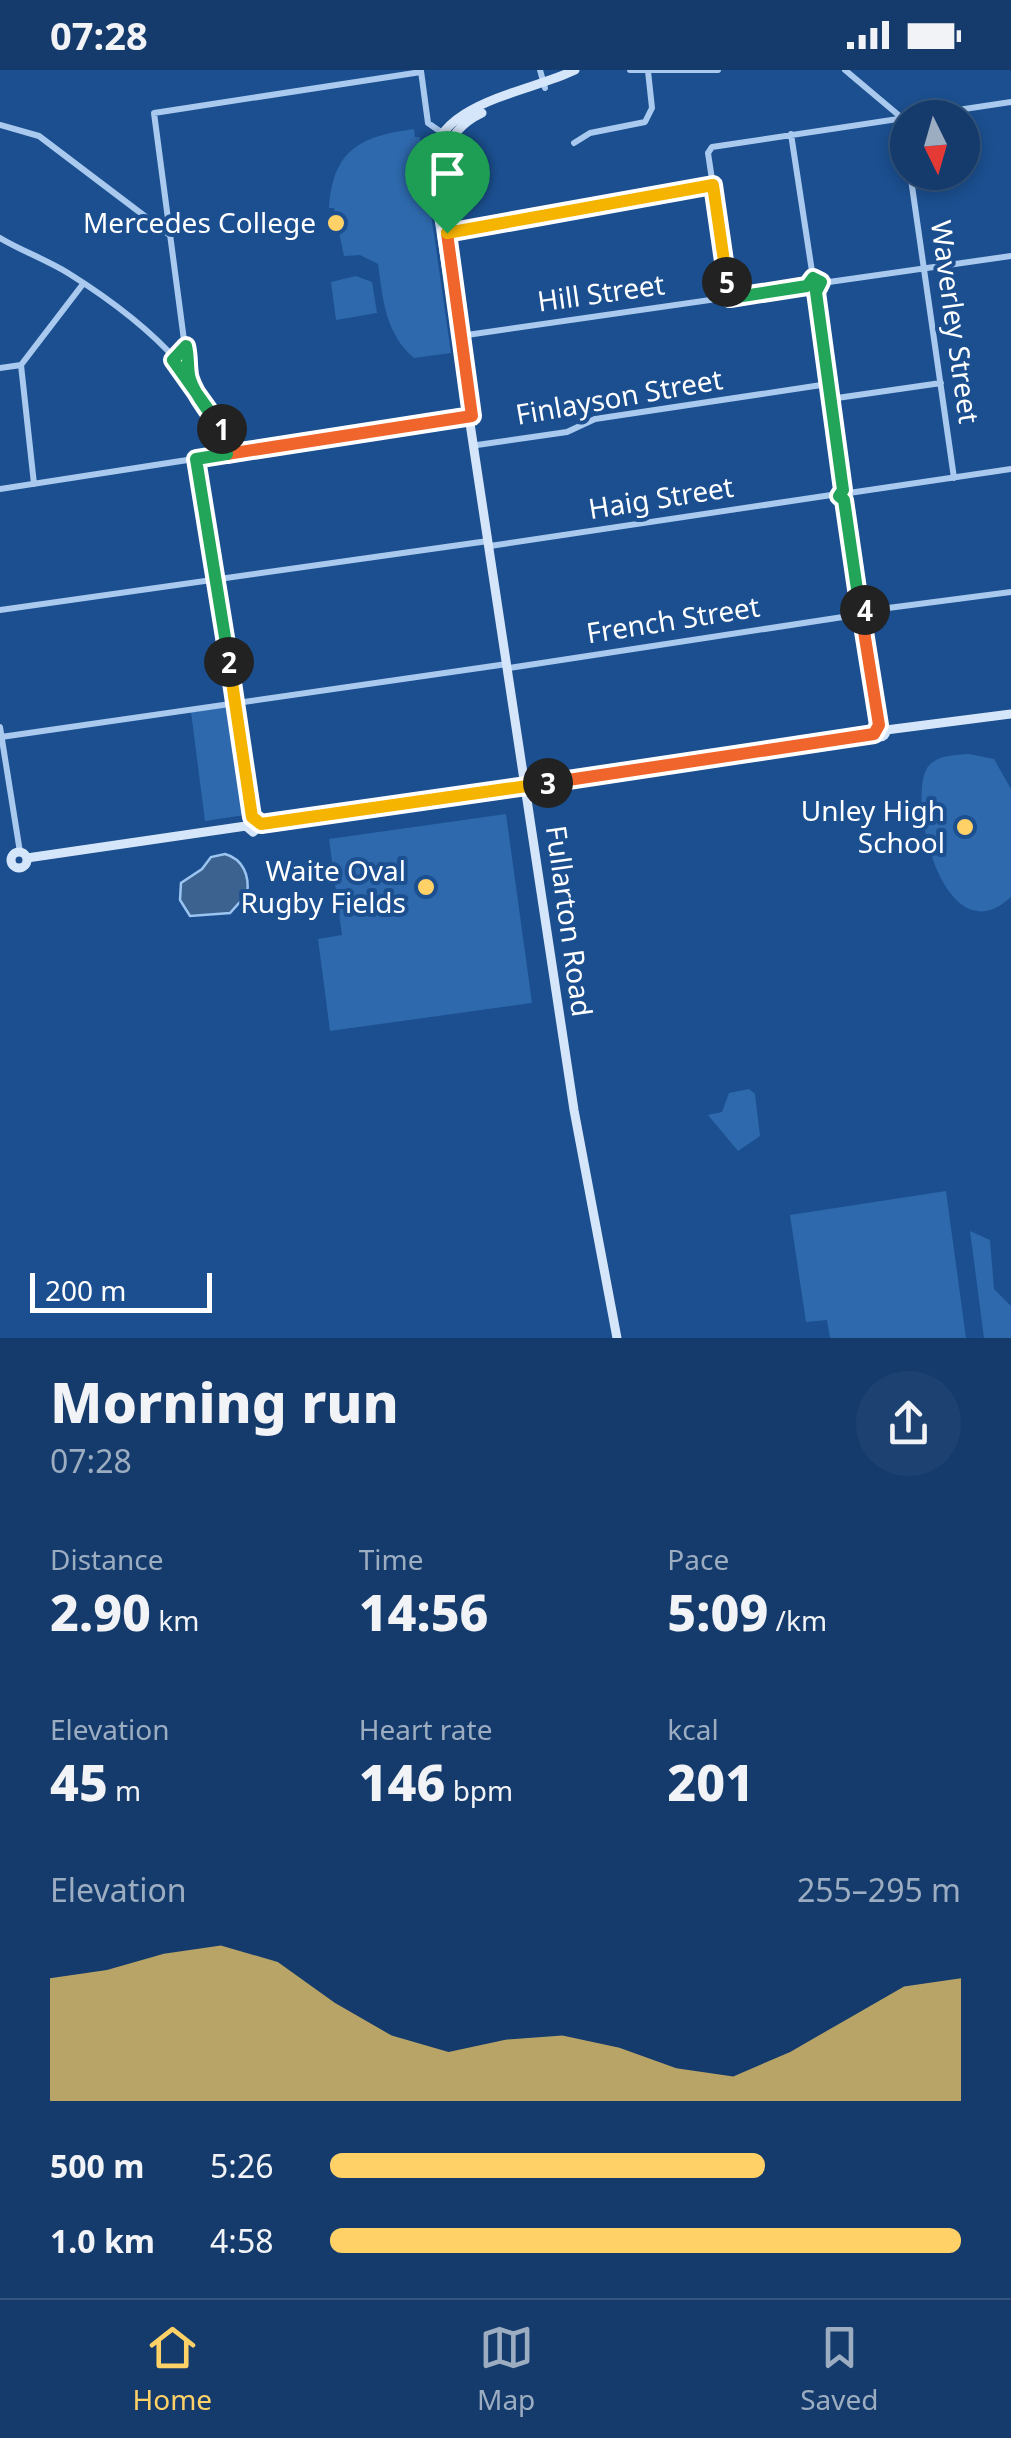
<!DOCTYPE html>
<meta charset="utf-8">
<style>
body{margin:0;font-family:"Noto Sans",sans-serif;background:#1d4271;color:#f1f3f6;height:100vh;display:flex;flex-direction:column;font-size:38px;white-space:nowrap}
*{box-sizing:border-box;margin:0}
p{font-size:32px;color:#9dadc1}
.icon{flex:none;width:55px;height:55px;fill:none;stroke:currentColor;stroke-width:2;stroke-linecap:round;stroke-linejoin:round}
.map{position:relative;height:1268px;overflow:hidden}
.panel{display:flex;flex-direction:column;background:#143b6b;flex:1}
.panel>*{flex:none}
.needle{width:65px;rotate:175deg}
.controls{position:absolute;left:890px;top:30px;display:grid;gap:20px}
.controls a{display:grid;place-items:center;width:90px;height:90px;border-radius:50%;background:#143b6b;box-shadow:0 5px 15px #0003,0 0 0 2px #33557e;font-size:50px}
.scale{position:absolute;left:30px;bottom:25px;width:182px;box-sizing:border-box;padding-left:10px;border:5px solid #fff;border-top:0;font-size:28px;line-height:35px;white-space:nowrap;color:#fff;-webkit-text-stroke:8px #1b4f8f;paint-order:stroke}
.pin{position:absolute;display:grid;place-items:center;width:85px;height:85px;color:#fff;margin:-102px -42px;border-radius:50% 50% 50% 0;rotate:-45deg;box-shadow:0 0 10px #0007}
.pin .icon{rotate:45deg}
.km{position:absolute;width:50px;height:50px;margin:-25px;border-radius:50%;background:#222;color:#fff;font-size:28px;line-height:50px;text-align:center}
.round{display:grid;place-items:center;flex:none;width:105px;height:105px;border-radius:52px;background:#1d4271}
.overview{display:flex;align-items:center;justify-content:space-between;height:170px;padding:0 50px}
h1{font-size:55px;font-weight:800;line-height:75px}
.stats{display:grid;grid-template-columns:repeat(3,1fr);gap:15px;height:170px;padding:10px 50px}
.stats div{display:grid;align-content:center}
.stats b{font-size:50px;font-weight:800}
.stats small{font-size:28px;font-weight:400}
.stats p{font-size:28px}
.chart{height:280px;padding:20px 50px}
.chart p{display:flex;justify-content:space-between}
.chart svg{width:100%;height:180px;margin-top:10px;fill:#ffd166;opacity:.7}
ul{padding:0 50px;list-style:none;font-size:32px}
li{display:grid;grid-template-columns:160px 120px 1fr;align-items:center;height:75px}
li i{height:25px;border-radius:12px;background:#ffd166}
.status{display:flex;justify-content:space-between;align-items:center;height:70px;padding:0 50px;background:#143b6b;direction:ltr}
.status svg{height:28px;fill:currentColor}
.tabs{display:flex;justify-content:space-around;align-items:center;height:140px;border-top:2px solid #33557e;background:#143b6b;font-size:28px;color:#9dadc1}
.tabs a{display:grid;justify-items:center;gap:5px}
.tabs .current{color:#ffd166}
.map>svg:first-child{display:block}
</style>
<div class="status"><b>07:28</b><svg viewBox="0 0 49 12"><path d="M0 12V9h3v3zM5 12V6h3v6zM10 12V3h3v9zM15 12V0h3v12zM26 1h20v11H26zM47 4h2v5h-2z"/></svg></div>
<div class="map">
<svg width="1011" height="1268" viewBox="0 0 1011 1268">
<rect width="100%" height="100%" fill="#1b4f8f"/>
<!-- green -->
<path fill="#2e69ad" d="M414,59L415,67H420L451,283L414,288C385,263 383,230 378,194L360,185L344,186L334,138H329C333,80 360,66 414,59Z
M356,206L372,212L377,243L336,250L331,212Z
M232,637L245,745L205,751L191,642Z
M969,684L994,689L1011,719V827C946,888 908,738 926,700C933,685 955,685 969,684Z
M506,744L532,933L330,961L318,869L342,865L329,769Z
M749,1019L755,1024L760,1066L738,1081L708,1045L722,1042L729,1023Z
M946,1121L966,1268H830L827,1250L806,1252L790,1145Z
M970,1161L990,1170L994,1219L1011,1236V1268H984Z"/>
<!-- water -->
<path fill="#3c6290" stroke="#9cc4f0" stroke-width="2.5" d="M225,784C243,789 250,806 247,824L230,843L190,846L180,830L181,813L202,799L211,787Z"/>
<g fill="none" stroke-linecap="round" stroke-linejoin="round">
<!-- street -->
<path stroke="#a9c9ee" stroke-width="6" d="M540,0L545,18
M630,0H718
M845,0L902,48L908,86
M421,1L428,53L441,62
M0,55L39,66L171,166
M791,64L813,208L807,216L816,222L822,213L813,208
M574,73L590,63L645,52L652,38L648,1
M910,102L954,408
M447,163L713,115
M0,168C22,181 47,190 68,203C132,243 213,306 227,384
M822,213L1011,186
M816,222L843,419
M730,228L708,83L712,77L1011,32
M460,266L807,216
M0,298L21,295
M189,308L154,43L421,2
M830,329L941,313
M477,375L567,362L595,349L828,314
M197,389L252,747
M34,414L21,295L83,214
M0,419L472,346
M849,423L1011,399
M844,430L863,539
M490,476L838,424
M0,540L488,471
M865,541L1011,522
M862,549L879,655
M509,598L843,547L862,549
M0,657L20,782
M1,667L507,594"/>
<!-- secondary -->
<path stroke="#d6e6fa" stroke-width="9" d="M575,0C528,23 433,32 431,96L574,1040L617,1268
M448,174C445,125 425,70 482,43
M874 661a6 6 0 1 1 12 0a6 6 0 1 1-12 0Z
M886,660L1011,644
M261,755L252,747L246,756L253,762L261,755L874,664
M11 790a8 8 0 1 1 16 0a8 8 0 1 1-16 0Z
M27,788L246,756"/>
</g>
<g fill="none" stroke-linecap="round" stroke-linejoin="round">
<!-- split-1 casing -->
<g stroke="#fff" stroke-width="20">
<path id="split-1" d="M222,359L227,384L472,346L447,163"/>
</g>
<!-- split-2 casing -->
<g stroke="#fff" stroke-width="20">
<path id="split-2" d="M222,359L173,290L186,276C189,287 187,300 190,309C198,335 220,346 227,384L196,389L229,592"/>
</g>
<!-- split-3 casing -->
<g stroke="#fff" stroke-width="20">
<path id="split-3" d="M229,592L252,747L261,754L548,713"/>
</g>
<!-- split-4 casing -->
<g stroke="#fff" stroke-width="20">
<path id="split-4" d="M548,713L874,664L879,655L862,549L865,540"/>
</g>
<!-- split-5 casing -->
<g stroke="#fff" stroke-width="20">
<path id="split-5" d="M727,212L730,228L807,216L813,208L821,212L816,222L843,420L839,426L844,430L858,526L865,540"/>
</g>
<!-- split-6 casing -->
<g stroke="#fff" stroke-width="20">
<path id="split-6" d="M447,163L713,115L727,212"/>
</g>
<!-- split-1 -->
<use href="#split-1" stroke="#f0652b" stroke-width="12"/>
<!-- split-2 -->
<use href="#split-2" stroke="#22a559" stroke-width="12"/>
<!-- split-3 -->
<use href="#split-3" stroke="#f5b400" stroke-width="12"/>
<!-- split-4 -->
<use href="#split-4" stroke="#f0652b" stroke-width="12"/>
<!-- split-5 -->
<use href="#split-5" stroke="#22a559" stroke-width="12"/>
<!-- split-6 -->
<use href="#split-6" stroke="#f5b400" stroke-width="12"/>
</g>
<!-- markers -->
<g fill="#ffd166" stroke="#1b4f8f" stroke-width="4">
<circle cx="336" cy="153" r="10"/>
<circle cx="965" cy="757" r="10"/>
<circle cx="426" cy="817" r="10"/>
</g>
<g text-anchor="middle" stroke-width="8" stroke-linejoin="round" paint-order="stroke">
<!-- poi labels -->
<g font-size="28" fill="#fff" stroke="#1b4f8f" text-anchor="end">
<text x="316" y="163">Mercedes College</text>
<text x="945" y="751">Unley High<tspan x="945" dy="32">School</tspan></text>
<text x="406" y="811">Waite Oval<tspan x="406" dy="32">Rugby Fields</tspan></text>
</g>
<!-- street labels -->
<g font-size="28" fill="#fff" stroke="#1b4f8f">
<text transform="translate(601 223) rotate(-8)" y="10">Hill Street</text>
<text transform="translate(955 252) rotate(82)" y="10">Waverley Street</text>
<text transform="translate(619 327) rotate(-10)" y="10">Finlayson Street</text>
<text transform="translate(661 428) rotate(-9)" y="10">Haig Street</text>
<text transform="translate(673 550) rotate(-9)" y="10">French Street</text>
<text transform="translate(569 851) rotate(82)" y="10">Fullarton Road</text>
</g>
</g>
</svg>
<div class="controls">
<a><svg class="needle" viewBox="-14 -14 28 28"><path d="M0-13l5 13h-10z" fill="#e53935"/><path d="M0 13l5-13h-10z" fill="#9dadc1"/></svg></a>
</div>
<div class="scale">200 m</div>
<div class="pin" style="left:447px;top:163px;background:#1e9e55"><svg class="icon" aria-label="arrive" viewBox="0 0 24 24"><path d="M6 21V4h12l-3 4 3 4H6"/></svg></div>
<b class="km" style="left:222px;top:359px">1</b>
<b class="km" style="left:229px;top:592px">2</b>
<b class="km" style="left:548px;top:713px">3</b>
<b class="km" style="left:865px;top:540px">4</b>
<b class="km" style="left:727px;top:212px">5</b>
</div>
<section class="panel">
<div class="overview"><div><h1>Morning run</h1><p>07:28</p></div><a class="round"><svg class="icon" aria-label="share" viewBox="0 0 24 24"><path d="M12 15V3M7 8l5-5 5 5M5 13v7h14v-7"/></svg></a></div>
<div class="stats">
<div><p>Distance</p><b>2.90<small> km</small></b></div>
<div><p>Time</p><b>14:56</b></div>
<div><p>Pace</p><b>5:09<small> /km</small></b></div>
</div>
<div class="stats">
<div><p>Elevation</p><b>45<small> m</small></b></div>
<div><p>Heart rate</p><b>146<small> bpm</small></b></div>
<div><p>kcal</p><b>201</b></div>
</div>
<div class="chart"><p><span>Elevation</span>255–295 m</p>
<svg viewBox="0 0 160 44" preserveAspectRatio="none"><path d="M0 44V14L10 12L20 8L30 6L40 10L50 20L60 28L70 32L80 29L90 28L100 31L110 36L120 38L130 32L140 24L150 16L160 14V44z"/></svg>
</div>
<ul>
<li><b>500 m</b>5:26<i style="width:69%"></i></li>
<li><b>1.0 km</b>4:58<i style="width:100%"></i></li>
</ul>
</section>
<nav class="tabs">
<a class="current"><svg class="icon" aria-label="home" viewBox="0 0 24 24"><path d="M3 11l9-7 9 7M6 9v11h12V9"/></svg>Home</a>
<a><svg class="icon" aria-label="map" viewBox="0 0 24 24"><path d="M3 6l6-2 6 2 6-2v14l-6 2-6-2-6 2zM9 4v14M15 6v14"/></svg>Map</a>
<a><svg class="icon" aria-label="saved" viewBox="0 0 24 24"><path d="M7 4h10v16l-5-4-5 4z"/></svg>Saved</a>
</nav>
